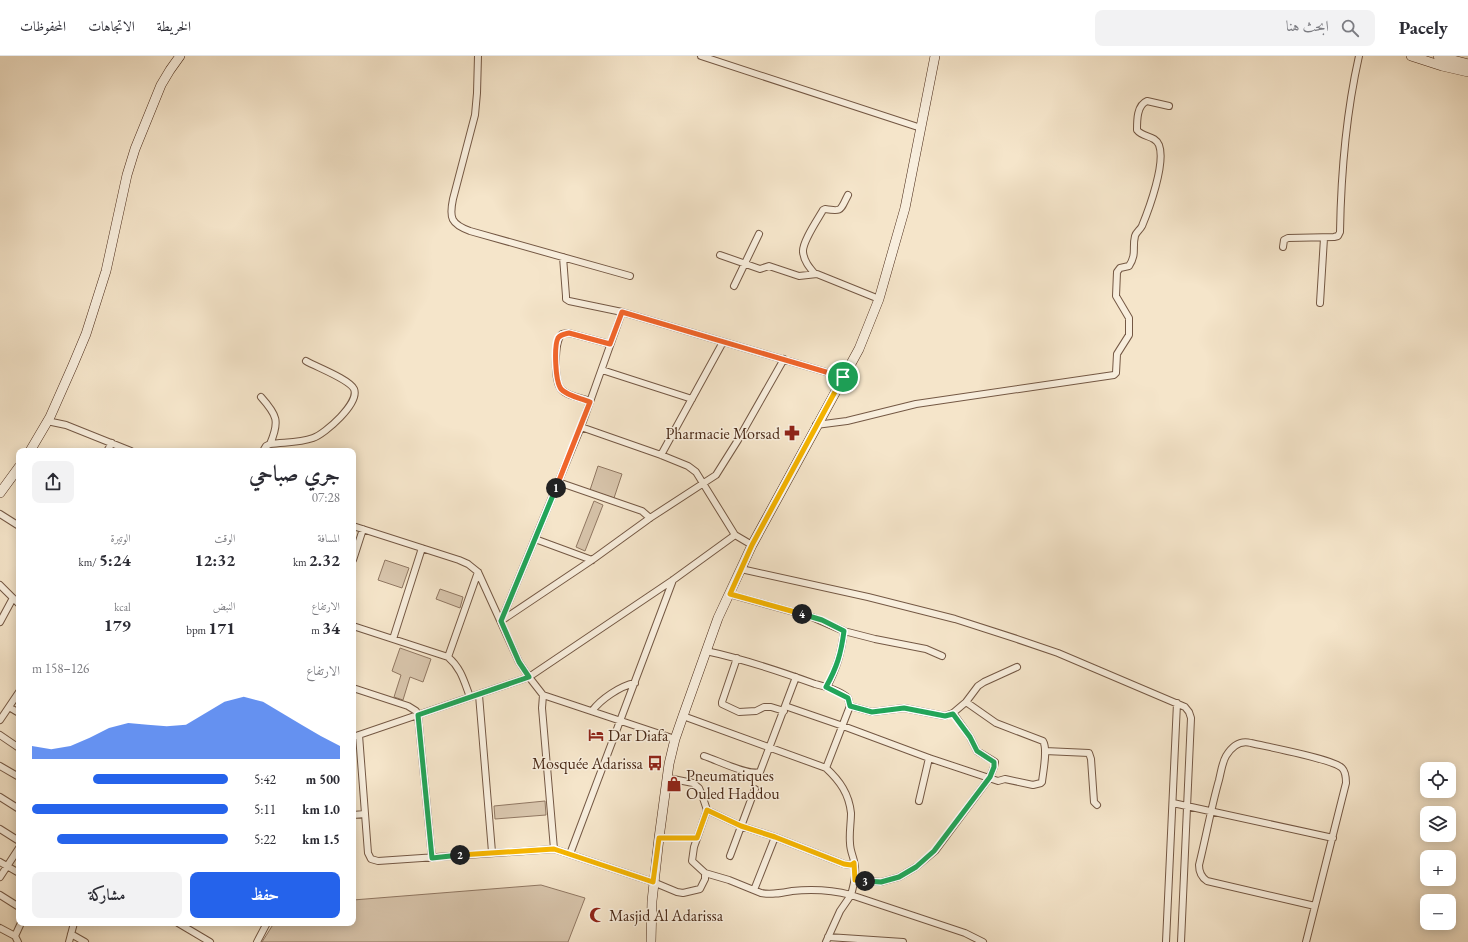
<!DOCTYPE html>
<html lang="ar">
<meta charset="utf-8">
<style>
body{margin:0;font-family:"EB Garamond",Amiri,serif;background:#f2f2f3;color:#2b2b33;direction:rtl;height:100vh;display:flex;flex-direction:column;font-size:15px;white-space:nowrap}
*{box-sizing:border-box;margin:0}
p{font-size:13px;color:#7c7c81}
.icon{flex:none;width:22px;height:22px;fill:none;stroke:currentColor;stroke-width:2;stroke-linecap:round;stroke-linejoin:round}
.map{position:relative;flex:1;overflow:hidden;direction:ltr}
.details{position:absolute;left:16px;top:392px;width:340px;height:478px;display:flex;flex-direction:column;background:#fff;border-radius:8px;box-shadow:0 2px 10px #0003;direction:rtl}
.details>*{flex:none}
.tools{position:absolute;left:1420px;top:706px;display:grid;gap:8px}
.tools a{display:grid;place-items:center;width:36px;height:36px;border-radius:8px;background:#fff;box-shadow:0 2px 10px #0003;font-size:20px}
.pin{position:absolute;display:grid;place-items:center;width:34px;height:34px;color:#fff;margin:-17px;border:2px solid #fff;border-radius:50%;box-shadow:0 1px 4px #0007}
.km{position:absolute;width:20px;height:20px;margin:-10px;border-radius:50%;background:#222;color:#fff;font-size:11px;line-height:20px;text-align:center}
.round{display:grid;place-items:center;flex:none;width:42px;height:42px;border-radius:8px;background:#f2f2f3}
.head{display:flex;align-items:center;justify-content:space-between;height:68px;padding:0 16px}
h1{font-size:22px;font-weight:700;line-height:30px}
.figures{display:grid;grid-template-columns:repeat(3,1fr);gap:6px;height:68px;padding:4px 16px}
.figures div{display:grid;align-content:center}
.figures b{font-size:17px;font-weight:700}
.figures small{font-size:11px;font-weight:400}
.figures p{font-size:11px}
.chart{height:112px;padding:8px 16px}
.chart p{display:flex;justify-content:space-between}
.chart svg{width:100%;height:72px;margin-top:4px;fill:#2563eb;opacity:.7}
.action{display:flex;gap:8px;margin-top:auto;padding:8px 16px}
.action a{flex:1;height:46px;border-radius:8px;background:#2563eb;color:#fff;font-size:16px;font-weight:700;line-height:46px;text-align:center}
.action a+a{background:#f2f2f3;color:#2b2b33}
ul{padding:0 16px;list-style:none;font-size:13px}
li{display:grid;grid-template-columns:64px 48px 1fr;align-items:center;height:30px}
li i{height:10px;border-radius:5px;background:#2563eb}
header{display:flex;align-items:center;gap:24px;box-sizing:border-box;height:56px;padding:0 20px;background:#fff;border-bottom:1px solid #e1e1e2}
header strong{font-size:19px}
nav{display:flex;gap:22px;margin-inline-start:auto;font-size:14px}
.search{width:280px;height:36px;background:#f2f2f3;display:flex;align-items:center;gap:10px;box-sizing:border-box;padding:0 14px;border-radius:8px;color:#7c7c81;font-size:15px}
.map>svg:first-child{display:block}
</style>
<header>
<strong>Pacely</strong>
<div class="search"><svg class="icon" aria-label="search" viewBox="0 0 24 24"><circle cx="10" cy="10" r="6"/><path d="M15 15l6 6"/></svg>ابحث هنا</div>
<nav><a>الخريطة</a><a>الاتجاهات</a><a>المحفوظات</a></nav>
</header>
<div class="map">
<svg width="1468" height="886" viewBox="0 0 1468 886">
<rect width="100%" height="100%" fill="#f5e5ca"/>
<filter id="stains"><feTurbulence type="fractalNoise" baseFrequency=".005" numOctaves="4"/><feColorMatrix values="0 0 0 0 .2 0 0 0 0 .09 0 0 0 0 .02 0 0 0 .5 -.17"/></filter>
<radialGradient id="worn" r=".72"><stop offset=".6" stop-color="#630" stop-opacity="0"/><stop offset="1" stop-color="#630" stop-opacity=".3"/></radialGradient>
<!-- green -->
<path fill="#d8c5ac" stroke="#907762" d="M598,410L622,418L614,442L590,434Z
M594,445L603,449L585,495L576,491Z
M385,504L409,512L402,532L378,524Z
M440,533L463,541L460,552L436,543Z
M400,592L431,603L423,626L410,621L403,644L394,641L401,619L392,615Z
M545,745L546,759L495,763L494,750Z
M541,829L585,842L568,886H262L274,867H353V844Z"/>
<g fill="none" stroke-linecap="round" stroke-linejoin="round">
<!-- street casing -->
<g stroke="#745844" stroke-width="8">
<path id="street" d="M478,0L477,37L475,59L453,143C449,162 451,168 470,175L630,220
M701,0L921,72
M1283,191L1284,184L1288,182L1334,181L1338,180L1340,176C1341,117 1346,58 1359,0
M720,199L760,213L769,210L799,220L817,218L879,243
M563,201L566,240V243L569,245L622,256L843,321
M815,218C809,211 804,205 803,196C802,186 818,163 823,154L825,153C843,156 840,154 848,139
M734,230L759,178
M1320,247L1324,182
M602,314L692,343
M261,341C277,359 280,365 270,388
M590,345C581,342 567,340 561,333C554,324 554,286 562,278L569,277L610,288
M47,365L66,369L131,395
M816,369L847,365L916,348L1114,319L1116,317L1117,298L1129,279V262L1116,240L1117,216L1120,212L1129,210C1137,198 1132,192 1135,180C1136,176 1140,174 1142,170C1149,153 1166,107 1159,89C1155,79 1143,82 1137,74C1137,64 1137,49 1147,45L1169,50
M581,371L661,399L688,410L696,416L735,479L752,489
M107,395L112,387
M263,395L266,390L270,388C284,386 299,387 313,382C325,378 360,347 354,333C349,323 316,311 306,305
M661,399L723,286
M558,426L642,455L650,462
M0,458L19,470
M353,470L459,504L468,508L478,516L519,606L529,621L543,639L675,683
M535,483L592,504
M353,504L363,473
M741,513L868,541L955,563L1017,583L1058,597L1185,651L1189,656L1191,662L1181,886
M0,529L19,548
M729,538L812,561L844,575L875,583L926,593L942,600
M501,565L592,504L650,462L716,419L738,384L784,303
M501,565L581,371L622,256
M0,566L13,542
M353,570L448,601C461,612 464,625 470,641
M393,583L422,492
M706,595C744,603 779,615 815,628C826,631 839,634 848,642L850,650L826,712
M448,601L478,516
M737,602L722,646V648L739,656L756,655L764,651H771L784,655
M827,631C837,611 841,598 844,575
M353,632L408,650L416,655L418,659L432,802
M479,639L492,796
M543,639L542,652L554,793
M785,650L843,670L929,702L998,725L1005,723L1033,729L1041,727L1042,726C1043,716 1048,693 1043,685L996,667L966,646
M850,650L872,656L904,652L945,660L953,657L966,646L978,630L984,626L1017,611
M9,651L19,657
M592,655C601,643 620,630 635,627
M683,660L826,712C840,725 849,738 851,757C851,767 849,777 850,787C850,794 853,800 854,805C857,817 854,828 851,839C832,834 812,833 792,835C781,837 772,839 761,837L729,824L705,817
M0,664L19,636
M0,679L19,692
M359,679L368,797L371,803L378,805L554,793L653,826L677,836L683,837L700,833L705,823V817L692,805L694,791L707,754L702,739L699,732L693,727L668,722
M353,681L529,621L673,524L735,479
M1045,695L1089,697L1091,703L1094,746L1097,749
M704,700C717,704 748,720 760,716L796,621
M0,710L19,721
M0,741L19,753
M919,745L929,702
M1173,747L1333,782
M707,754L741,770L775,781L844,808L851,809L854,807
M353,759L365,758
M0,773L19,785
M659,782H697
M570,798L673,524
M730,800L755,733
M0,806L19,817
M0,821L19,792
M855,824L881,826L899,821L916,811L935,795L990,721L994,711L995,706L977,695L970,681L953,657
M754,834L775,781
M0,839L19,851
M178,867L210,886
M0,872L15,880
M71,878L85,886
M828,881L903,886
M18,886L15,880L21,867
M69,886L74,867
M257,886L267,867
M826,886L840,855L851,839L965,877L983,886
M1166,886L1177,647
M1306,886L1346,727C1346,722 1346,716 1342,712C1333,703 1268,691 1251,687C1240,684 1232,690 1226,700C1222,707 1221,716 1219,724C1211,752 1206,781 1199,809C1199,816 1201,821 1207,825L1315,850"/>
</g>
<!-- secondary casing -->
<g stroke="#492917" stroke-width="10">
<path id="secondary" d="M1411,0L1442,10L1468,16
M1438,0L1468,8
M30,395L50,361L73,309L86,278L106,215L127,119L135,93L161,29L170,14L180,0
M0,437L19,411
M651,886L652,845L659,782L669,708L675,683L683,660L718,562L752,489L859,293L879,243L905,152L935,0"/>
</g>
<!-- street -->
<use href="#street" stroke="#f8eedd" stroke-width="6"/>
<!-- secondary -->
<use href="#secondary" stroke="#f8eedd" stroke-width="9"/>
</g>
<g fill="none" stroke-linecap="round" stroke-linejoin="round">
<!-- split-1 casing -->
<g stroke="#fff" stroke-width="8">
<path id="split-1" d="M556,432L590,346C581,342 567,340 561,333C555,325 554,290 558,282C561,278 565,278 569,277L610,288L622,256L843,321"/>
</g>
<!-- split-2 casing -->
<g stroke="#fff" stroke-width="8">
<path id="split-2" d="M460,799L432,802L418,659L529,621L519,606L501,565L556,432"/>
</g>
<!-- split-3 casing -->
<g stroke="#fff" stroke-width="8">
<path id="split-3" d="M460,799L554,793L653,826L659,782H697L707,754L741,770L775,781L844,808L851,809L854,807L855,824L865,825"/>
</g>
<!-- split-4 casing -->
<g stroke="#fff" stroke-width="8">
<path id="split-4" d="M802,558L822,564L844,575C841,598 837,611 826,631L848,642L850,650L872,656L904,652L940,659L945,660L953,658L970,681L977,695L994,706V711L990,721L934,795L916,811L899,821L881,826L865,825"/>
</g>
<!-- split-5 casing -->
<g stroke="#fff" stroke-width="8">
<path id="split-5" d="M802,558L730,538L752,489L843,321"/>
</g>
<!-- split-1 -->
<use href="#split-1" stroke="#f0652b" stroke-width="5"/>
<!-- split-2 -->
<use href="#split-2" stroke="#22a559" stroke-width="5"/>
<!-- split-3 -->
<use href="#split-3" stroke="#f5b400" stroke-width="5"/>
<!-- split-4 -->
<use href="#split-4" stroke="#22a559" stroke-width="5"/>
<!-- split-5 -->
<use href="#split-5" stroke="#f5b400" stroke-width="5"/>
</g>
<!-- icons -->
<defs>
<g id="pharmacy-bare" transform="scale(1.2)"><path d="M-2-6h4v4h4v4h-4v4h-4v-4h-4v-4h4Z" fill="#8f2418" stroke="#f8eedd" stroke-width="2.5" paint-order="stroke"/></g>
<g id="hotel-bare" transform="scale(1.2)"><path d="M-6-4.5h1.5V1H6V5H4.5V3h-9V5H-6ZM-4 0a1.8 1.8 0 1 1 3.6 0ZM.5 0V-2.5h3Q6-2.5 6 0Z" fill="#8f2418" stroke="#f8eedd" stroke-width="2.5" paint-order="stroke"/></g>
<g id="bus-bare" transform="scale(1.2)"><path d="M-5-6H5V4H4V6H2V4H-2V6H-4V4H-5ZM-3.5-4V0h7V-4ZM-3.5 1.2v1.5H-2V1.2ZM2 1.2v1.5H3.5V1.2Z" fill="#8f2418" stroke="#f8eedd" stroke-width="2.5" paint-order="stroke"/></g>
<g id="shop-bare" transform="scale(1.2)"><path d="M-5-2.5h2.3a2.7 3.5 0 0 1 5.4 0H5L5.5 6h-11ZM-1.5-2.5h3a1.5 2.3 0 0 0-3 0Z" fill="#8f2418" stroke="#f8eedd" stroke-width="2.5" paint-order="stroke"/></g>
<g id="mosque-bare" transform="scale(1.2)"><path d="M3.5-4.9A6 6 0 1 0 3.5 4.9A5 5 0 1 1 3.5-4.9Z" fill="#8f2418" stroke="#f8eedd" stroke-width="2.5" paint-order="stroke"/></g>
</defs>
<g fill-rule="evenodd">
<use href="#pharmacy-bare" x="792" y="377"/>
<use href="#hotel-bare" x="596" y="679"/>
<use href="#bus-bare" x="655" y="707"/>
<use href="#shop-bare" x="674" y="728"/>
<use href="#mosque-bare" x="597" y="859"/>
</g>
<g text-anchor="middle" stroke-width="3" stroke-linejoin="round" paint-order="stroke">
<!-- poi labels -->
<g font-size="16" fill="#492917" stroke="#f8eedd" text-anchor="start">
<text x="780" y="383" text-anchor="end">Pharmacie Morsad</text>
<text x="608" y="685">Dar Diafa</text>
<text x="643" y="713" text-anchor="end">Mosquée Adarissa</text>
<text x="686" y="725">Pneumatiques<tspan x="686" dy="18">Ouled Haddou</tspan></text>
<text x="609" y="865">Masjid Al Adarissa</text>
</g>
</g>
<rect width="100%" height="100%" filter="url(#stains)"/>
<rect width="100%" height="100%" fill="url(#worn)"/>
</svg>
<div class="tools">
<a><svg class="icon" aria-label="locate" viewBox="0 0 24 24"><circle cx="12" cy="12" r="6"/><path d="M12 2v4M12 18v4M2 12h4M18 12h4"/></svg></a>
<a><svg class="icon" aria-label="layers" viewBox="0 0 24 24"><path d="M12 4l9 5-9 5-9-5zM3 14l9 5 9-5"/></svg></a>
<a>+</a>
<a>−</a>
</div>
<div class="pin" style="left:843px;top:321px;background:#1e9e55"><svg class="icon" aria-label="arrive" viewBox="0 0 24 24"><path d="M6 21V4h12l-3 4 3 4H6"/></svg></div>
<b class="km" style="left:556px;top:432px">1</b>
<b class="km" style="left:460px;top:799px">2</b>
<b class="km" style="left:865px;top:825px">3</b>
<b class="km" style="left:802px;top:558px">4</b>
<section class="details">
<div class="head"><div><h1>جري صباحي</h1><p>07:28</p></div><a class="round"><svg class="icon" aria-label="share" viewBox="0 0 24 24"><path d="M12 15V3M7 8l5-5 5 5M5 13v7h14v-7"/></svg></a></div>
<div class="figures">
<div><p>المسافة</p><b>2.32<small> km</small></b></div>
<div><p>الوقت</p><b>12:32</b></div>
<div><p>الوتيرة</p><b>5:24<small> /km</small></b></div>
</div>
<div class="figures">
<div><p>الارتفاع</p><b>34<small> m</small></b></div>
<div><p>النبض</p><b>171<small> bpm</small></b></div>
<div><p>kcal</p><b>179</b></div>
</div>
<div class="chart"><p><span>الارتفاع</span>126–158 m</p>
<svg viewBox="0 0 160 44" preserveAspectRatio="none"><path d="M0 44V36L10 38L20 36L30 31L40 25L50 22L60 23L70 24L80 23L90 16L100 9L110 6L120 9L130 16L140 23L150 30L160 36V44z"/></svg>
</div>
<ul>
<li><b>500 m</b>5:42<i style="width:69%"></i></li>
<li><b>1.0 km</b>5:11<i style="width:100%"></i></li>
<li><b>1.5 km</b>5:22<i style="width:87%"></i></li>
</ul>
<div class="action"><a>حفظ</a><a>مشاركة</a></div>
</section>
</div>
